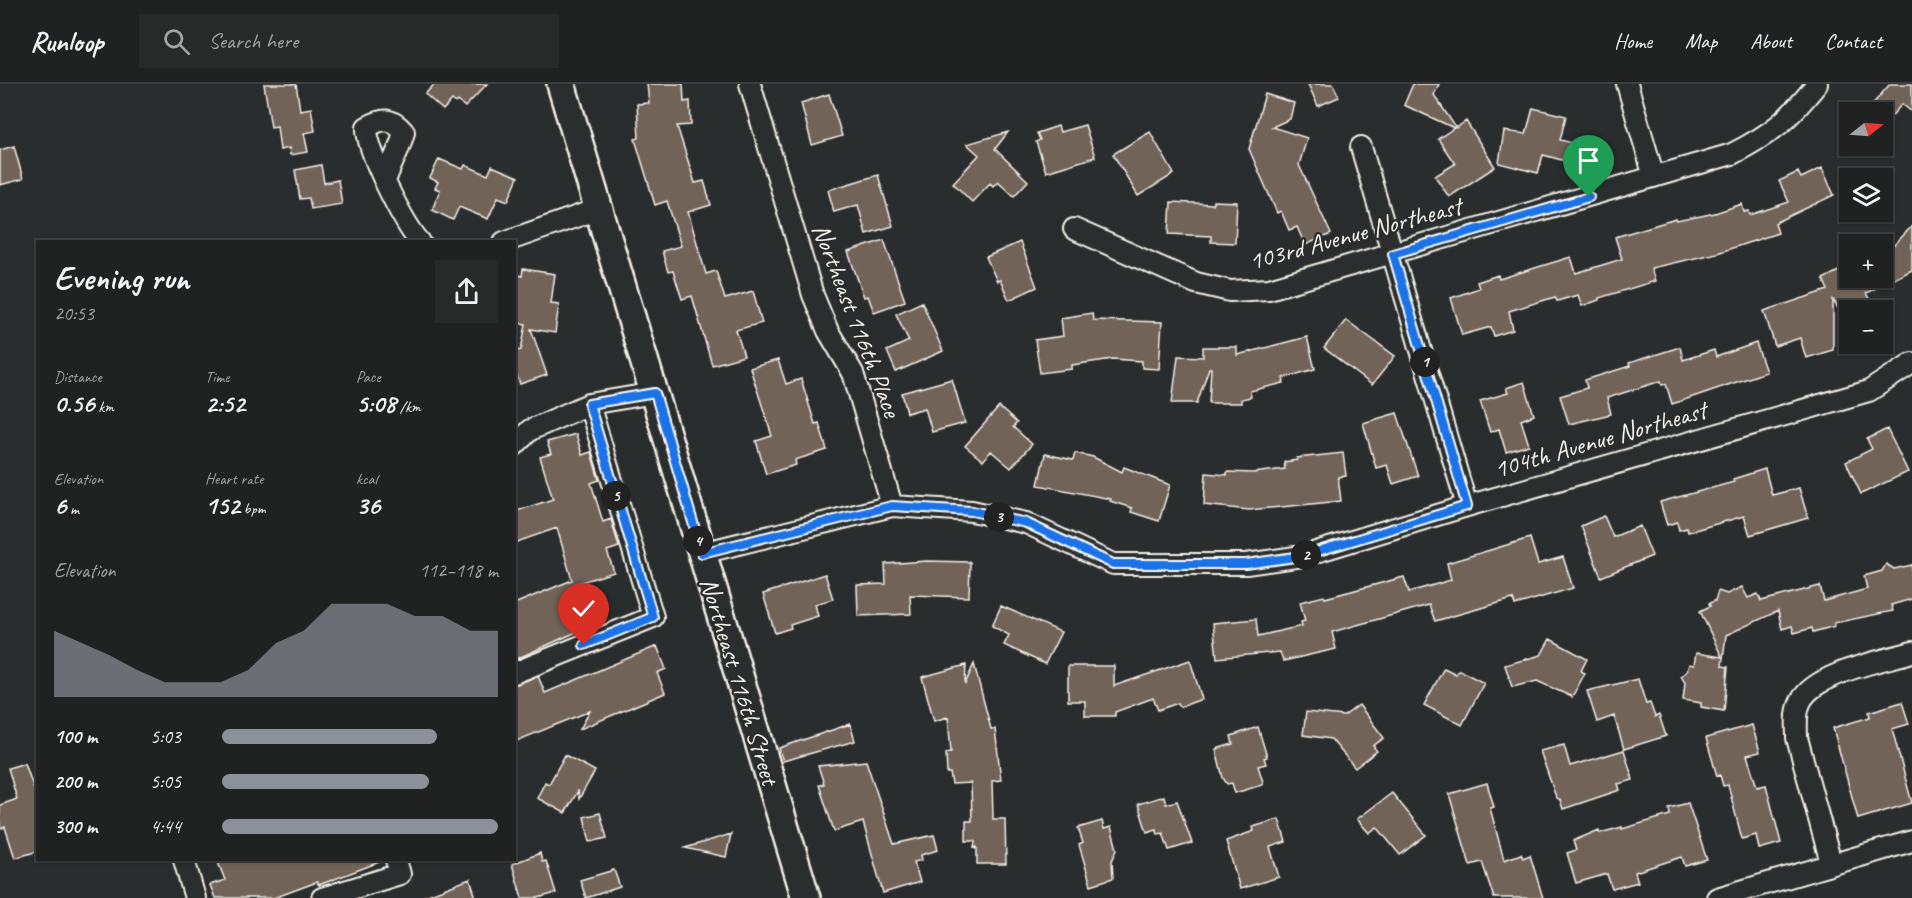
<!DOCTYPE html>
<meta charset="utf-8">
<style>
body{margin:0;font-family:Caveat,sans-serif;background:#282a2a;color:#f1f3f6;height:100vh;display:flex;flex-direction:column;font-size:22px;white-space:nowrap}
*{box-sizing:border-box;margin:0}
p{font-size:20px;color:#a2a4a5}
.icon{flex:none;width:33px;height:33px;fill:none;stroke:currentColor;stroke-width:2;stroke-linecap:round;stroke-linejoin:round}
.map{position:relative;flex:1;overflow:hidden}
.drawer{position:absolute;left:36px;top:156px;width:480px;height:621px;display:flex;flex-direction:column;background:#202222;border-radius:0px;box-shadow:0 2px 4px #0004,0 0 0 2px #3d3f40}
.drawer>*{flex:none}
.needle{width:39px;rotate:73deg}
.buttons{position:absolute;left:1839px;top:18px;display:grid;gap:12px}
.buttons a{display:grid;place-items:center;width:54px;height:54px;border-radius:0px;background:#202222;box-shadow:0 2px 4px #0004,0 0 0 2px #3d3f40;font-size:30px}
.pin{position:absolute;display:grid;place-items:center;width:51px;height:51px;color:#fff;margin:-62px -26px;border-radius:50% 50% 50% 0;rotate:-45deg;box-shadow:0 0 6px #0007}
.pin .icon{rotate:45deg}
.km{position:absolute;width:30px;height:30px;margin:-15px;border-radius:50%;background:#222;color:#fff;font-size:16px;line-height:30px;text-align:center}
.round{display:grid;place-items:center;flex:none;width:63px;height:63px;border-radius:0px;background:#282a2a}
.summary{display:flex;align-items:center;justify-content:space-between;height:102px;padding:0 18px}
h1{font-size:33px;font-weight:700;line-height:45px}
.metrics{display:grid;grid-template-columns:repeat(3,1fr);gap:9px;height:102px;padding:6px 18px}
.metrics div{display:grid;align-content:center}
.metrics b{font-size:26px;font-weight:700}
.metrics small{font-size:16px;font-weight:400}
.metrics p{font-size:16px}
.chart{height:168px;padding:12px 18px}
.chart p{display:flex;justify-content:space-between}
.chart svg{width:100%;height:108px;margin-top:6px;fill:#8c9099;opacity:.7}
ul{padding:0 18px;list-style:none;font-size:20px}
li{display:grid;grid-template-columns:96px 72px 1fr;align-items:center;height:45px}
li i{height:15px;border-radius:8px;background:#8c9099}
header{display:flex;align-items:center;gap:36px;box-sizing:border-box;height:84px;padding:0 30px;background:#202222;border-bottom:2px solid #3d3f40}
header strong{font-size:28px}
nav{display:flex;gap:33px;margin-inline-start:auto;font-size:21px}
.search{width:420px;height:54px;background:#282a2a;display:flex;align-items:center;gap:15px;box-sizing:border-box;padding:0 21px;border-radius:0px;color:#a2a4a5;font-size:22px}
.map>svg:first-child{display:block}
</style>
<header>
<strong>Runloop</strong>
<div class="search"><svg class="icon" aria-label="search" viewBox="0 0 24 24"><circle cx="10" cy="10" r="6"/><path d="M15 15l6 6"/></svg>Search here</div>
<nav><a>Home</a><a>Map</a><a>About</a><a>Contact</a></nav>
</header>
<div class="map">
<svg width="1912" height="814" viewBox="0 0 1912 814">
<rect width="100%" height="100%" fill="#2a2d2e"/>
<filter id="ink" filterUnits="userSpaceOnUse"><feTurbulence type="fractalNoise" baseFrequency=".0167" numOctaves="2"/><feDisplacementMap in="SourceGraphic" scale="12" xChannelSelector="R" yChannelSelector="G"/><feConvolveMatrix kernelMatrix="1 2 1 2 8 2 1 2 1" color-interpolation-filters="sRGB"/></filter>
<g filter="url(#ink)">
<!-- building -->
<path fill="#726358" stroke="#f4f1e8" stroke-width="1.5" d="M264,0H296L300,26L311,24L315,47L304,49L308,68L290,71L289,64L280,66L277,42L271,43Z
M435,0H487L465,23L458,17L456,19L452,16L443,26L425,10Z
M647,0H683L684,18L690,17L691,41L677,42L695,99L704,97L711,121L688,128L706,190L716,187L725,215L753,207L762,239L736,246L744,272L712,281L692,212L682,215L673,187L668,188L662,167L681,162L667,117L655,121L635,55L639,54L637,20L649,19Z
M1308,0H1333L1339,13L1318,22Z
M1413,0H1439L1434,11L1456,44L1466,37L1495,83L1449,113L1435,92L1455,80L1438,55L1454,44L1404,21Z
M1890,0H1912V28L1902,20L1882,43V28H1866Z
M829,10L842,52L812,61L801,19Z
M1265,10L1294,19L1290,35L1272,43L1307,54L1299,81L1331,150L1305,161L1297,143L1289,146L1281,127L1277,129L1249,65Z
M1533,24L1566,32L1560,56L1577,60L1573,79L1543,71L1538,89L1499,79L1504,47L1526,50Z
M1085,41L1095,73L1046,88L1036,58L1040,56L1037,49L1058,42L1060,48Z
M1008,48L995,65L1028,97L1014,112L998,97L993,102L990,99L972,118L953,99L979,71L967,60Z
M1150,48L1174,90L1138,112L1113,70Z
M14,62L23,95L0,101V66Z
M439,75L463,85L465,81L488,91L492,82L518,93L508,117L498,113L488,135L459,123L453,136L432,126L440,106L435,104L438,98L430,94Z
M321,81L324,99L338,96L342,120L311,125L309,114L300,115L295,86Z
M1822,84L1834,111L1775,139L1778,149L1717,169L1651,184L1655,197L1599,214V216L1582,222L1578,211L1557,217L1555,213L1509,227L1513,246L1494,252L1491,243L1462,251L1451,214L1479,204L1477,198L1498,191L1499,195L1571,173L1576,189L1622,175L1615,153L1676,135L1677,137L1715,129L1742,120L1744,128L1749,127L1750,131L1789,118L1779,97L1798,88L1801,94Z
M878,91L893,142L866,150L858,121L834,128L828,106Z
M1213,117L1237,118L1235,159L1211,158V152L1169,150L1171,118L1213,120Z
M1912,142V186L1866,209L1875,226H1839L1833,216V266L1806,274L1800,254L1775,262L1764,227L1828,206L1823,195L1850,181V194H1882V174Z
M884,156L905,217L874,228L868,212L864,213L848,168Z
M1020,158L1037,203L1009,216L1000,196L997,197L986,173Z
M523,185L555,190L551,219L559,220L555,249L531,245L547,291L520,300L514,284V268L521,266L526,240L518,239V235L514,234L517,214H514V190L522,192Z
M922,218L943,267L896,288L887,267L909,257L896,230Z
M1092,229L1093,236L1162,238L1159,285L1142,284V277L1113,275L1072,281V285L1040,289L1035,256L1063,252L1061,234Z
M1346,236L1395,272L1372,301L1324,264Z
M1307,253L1315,285L1283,294L1284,299L1250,307L1251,313L1241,315V319H1209L1211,284H1209L1197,319H1172L1178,272L1203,273V263H1237V271Z
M1756,259L1766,288L1672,320L1666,300L1662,301L1661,297L1607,314L1611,330L1569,340L1560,312L1587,304L1585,296L1630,282L1629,279L1680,263L1683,276L1714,266L1716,273Z
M778,276L786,300L801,295L815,340L819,339L827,366L795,376L796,381L766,390L756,357L772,352L750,284Z
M952,295L965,339L932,348L925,324L907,329L902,309Z
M1524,298L1534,331L1521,336L1529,361L1506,368L1499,345L1490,348L1480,317L1508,309L1506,304Z
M999,323L1017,339L1013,343L1032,360L1011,384L991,367L983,377L965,362Z
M1397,329L1418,392L1393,400L1387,381L1376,384L1363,339Z
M1887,345L1908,388L1861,410L1846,378L1872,365L1867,355Z
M576,350L582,371L591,368L599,396L591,399L603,438L611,435L619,463L607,467L614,488L575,500L592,541L514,576V520L572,496L557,444L514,459V428L553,415L540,373L551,370L547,358Z
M1075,369L1093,373L1122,388L1124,383L1170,401L1159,437L1131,428L1132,424L1110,417L1111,415L1038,401L1045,370L1073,376Z
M1343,369L1346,392L1338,393L1341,417L1249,426L1204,421L1206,389L1227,391V388L1253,389L1285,385L1284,378L1297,376V374Z
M1765,385L1772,411L1799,404L1808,434L1750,451L1744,432L1688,448L1687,444L1679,446L1677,438L1667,441L1660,418L1734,398L1733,395Z
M1604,432L1613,453L1640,442L1652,472L1601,493L1581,442Z
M1530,454L1538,480L1563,473L1573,504L1515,521L1513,515L1435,537L1429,521L1332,548L1336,565L1283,577L1280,568L1217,574L1213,539L1256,535L1258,552L1302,542L1301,538L1305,537L1300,518L1324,512L1325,514L1404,493L1409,508L1451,496L1447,479Z
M927,477L970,478L969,513L910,511L911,530L858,532L857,501L886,500L885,480Z
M1886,480L1894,485L1912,481V515L1891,521L1893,527L1834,539L1835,542L1813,548L1812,544L1794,549L1792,542L1782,545L1778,527L1726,551L1722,582L1728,583L1724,627L1701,623V619L1683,616L1685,599L1681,592L1687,587L1689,580L1694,581L1696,569L1722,573L1700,527L1710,522L1709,519L1715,517L1718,507L1727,510L1742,503L1748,514L1758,510L1761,517L1820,502L1824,517L1867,505L1864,492L1882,487Z
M825,490L833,515L815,520L818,532L790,541L791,544L775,549L763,510Z
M1001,522L1061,548L1045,580L1004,561L1009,551L992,542Z
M1550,555L1587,575L1581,587L1585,589L1572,613L1537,597L1512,603L1505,581L1541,571Z
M657,562L666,585L657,589L665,609L580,645L590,627L514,658V601L538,592L545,609Z
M1190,576L1202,615L1180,623L1178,619L1158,626L1153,614L1115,628V632H1085V617H1068V582H1114V602Z
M974,580L991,645H995L1001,696L992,697L993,735H1005L1006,780H977V763L974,764L975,757H966V737H972L971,699L952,700L950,689H947L946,669L951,668L948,633L934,637L922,593L966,581L965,600Z
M1444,584L1456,590L1459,586L1484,599L1462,641L1424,621Z
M1638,595L1646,620L1650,619L1655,633L1659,631L1666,652L1624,665L1614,632L1597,638L1587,607Z
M1902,618L1909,640L1892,645L1912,719L1858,735L1833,644L1870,633L1869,628Z
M1359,621L1384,654L1373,662L1377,667L1355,684L1331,655L1303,651L1306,628L1344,632Z
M850,640L855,657L783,677L779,664Z
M1752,641L1760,668L1747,671L1757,703L1766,701L1781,759L1759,765L1756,751L1742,755L1728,701L1723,702L1720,691L1717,692L1706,654Z
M1258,643L1267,673L1264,674L1266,680L1258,682L1263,698L1262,701L1235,709L1232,699L1227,700L1223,694L1216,665L1233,660L1231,652Z
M1564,661L1570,682L1624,666L1633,696L1618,700L1620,706L1563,725L1560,716L1556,713L1540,667Z
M565,671L595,687L579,715L578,707L565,729L537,714L545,698L549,700Z
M866,677L894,760L934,751L938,766L921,771L922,776L914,778L920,798L883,809L863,738L834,747L819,701L824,700L818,682Z
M25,679L38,717V767L15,774L5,743L0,745V721L17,715L8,684Z
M1487,699L1494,723L1490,724L1504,776L1521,770L1523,774L1530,771L1543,814H1494L1482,778L1470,781L1449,710Z
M1392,709L1426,751L1400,771L1377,743L1369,749L1357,735Z
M1164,712L1166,720L1177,717L1192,759L1169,766L1163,749L1158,750L1156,745L1147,748L1138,720Z
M1688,719L1707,776L1685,782L1682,773L1635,788L1638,798L1612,805L1607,790L1576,799L1567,769L1576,766L1573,757L1599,746L1600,749L1622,743V745L1670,731L1669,724Z
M600,729L607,754L590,758L584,733Z
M1279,735L1286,758L1270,763L1279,793L1240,805L1226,757L1254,747L1253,743Z
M1102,737L1104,745L1111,743L1117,765L1112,777L1113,794L1091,801L1079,761L1083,759L1078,744Z
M731,750L726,773L685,764Z
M540,769L542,778L546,777L556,809L538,814H522L512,780Z
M217,776H382V777L319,801L317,798L274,814H215L210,801L225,796Z
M614,786L620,803L586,814L580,796Z
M470,795L476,814H425V812Z"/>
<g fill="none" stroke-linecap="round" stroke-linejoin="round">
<!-- street casing -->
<g stroke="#f4f1e8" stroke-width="24">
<path id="street" d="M750,0L813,211L828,247L853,289L892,422
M1627,0L1654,93
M1361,63L1467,422
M385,97C391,80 400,65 404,48C391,33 383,34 367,43C365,64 404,140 420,158
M1074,145L1196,199L1230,207L1269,205L1732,70C1773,49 1788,36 1817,0
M504,158L598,125
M514,362L530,346L589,320L655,309
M702,469L892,422L972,427L1026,439L1113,480H1246L1303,472L1467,422L1869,307L1912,279
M514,589L653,533L589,320
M184,776L195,814
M1831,779L1797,654C1797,642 1795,628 1801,617C1816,588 1883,577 1912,568
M322,814L400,790L396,776
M1717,814L1912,757"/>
</g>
<!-- secondary casing -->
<g stroke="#f4f1e8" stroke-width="32">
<path id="secondary" d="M561,0L806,814"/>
</g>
<!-- street -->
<use href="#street" stroke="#2a2d2e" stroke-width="20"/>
<!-- secondary -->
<use href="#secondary" stroke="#2a2d2e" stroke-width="27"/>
</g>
</g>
<g fill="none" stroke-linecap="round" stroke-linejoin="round" filter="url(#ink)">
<!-- route casing -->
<g stroke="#fff" stroke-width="12">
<path id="route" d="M584,561L653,533L589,320L655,309L702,469L892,422L972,427L1026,439L1113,480H1246L1302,472L1467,422L1393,170L1589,113"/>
</g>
<!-- route -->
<use href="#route" stroke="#1a73e8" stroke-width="8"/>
</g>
<g text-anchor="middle" stroke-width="4.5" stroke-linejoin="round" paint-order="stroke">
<!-- street labels -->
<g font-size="26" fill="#f4f1e8" stroke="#2a2d2e">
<text transform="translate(1355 149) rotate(-15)" y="9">103rd Avenue Northeast</text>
<text transform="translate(857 236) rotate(69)" y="9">Northeast 116th Place</text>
<text transform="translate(1600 355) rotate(-16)" y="9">104th Avenue Northeast</text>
<text transform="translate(740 597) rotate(73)" y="9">Northeast 116th Street</text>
</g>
</g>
</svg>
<div class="buttons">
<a><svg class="needle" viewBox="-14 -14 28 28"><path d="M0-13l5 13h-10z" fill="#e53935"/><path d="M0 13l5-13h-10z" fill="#a2a4a5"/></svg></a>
<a><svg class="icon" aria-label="layers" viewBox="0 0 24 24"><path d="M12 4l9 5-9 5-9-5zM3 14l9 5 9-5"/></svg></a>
<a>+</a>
<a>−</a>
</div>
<div class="pin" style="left:1589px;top:113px;background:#1e9e55"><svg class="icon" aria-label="arrive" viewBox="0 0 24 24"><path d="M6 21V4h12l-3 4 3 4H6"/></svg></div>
<div class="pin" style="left:584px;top:561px;background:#d93025"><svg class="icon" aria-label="check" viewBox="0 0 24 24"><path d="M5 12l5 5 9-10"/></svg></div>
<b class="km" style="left:1425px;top:278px">1</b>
<b class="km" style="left:1306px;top:471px">2</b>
<b class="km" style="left:999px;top:433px">3</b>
<b class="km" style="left:698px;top:457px">4</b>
<b class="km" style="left:616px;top:412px">5</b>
<section class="drawer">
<div class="summary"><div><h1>Evening run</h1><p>20:53</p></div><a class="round"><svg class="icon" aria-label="share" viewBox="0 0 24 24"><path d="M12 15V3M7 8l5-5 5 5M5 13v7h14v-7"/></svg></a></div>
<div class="metrics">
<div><p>Distance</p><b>0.56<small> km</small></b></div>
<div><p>Time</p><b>2:52</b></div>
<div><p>Pace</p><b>5:08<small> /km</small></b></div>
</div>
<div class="metrics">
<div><p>Elevation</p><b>6<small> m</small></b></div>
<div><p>Heart rate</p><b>152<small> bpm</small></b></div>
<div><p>kcal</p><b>36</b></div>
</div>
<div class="chart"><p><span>Elevation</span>112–118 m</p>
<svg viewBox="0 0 160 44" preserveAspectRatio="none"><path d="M0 44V17L10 22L20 27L30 33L40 38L50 38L60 38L70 33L80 22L90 17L100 6L110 6L120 6L130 11L140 11L150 17L160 17V44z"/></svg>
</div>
<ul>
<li><b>100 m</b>5:03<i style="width:78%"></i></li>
<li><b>200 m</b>5:05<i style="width:75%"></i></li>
<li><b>300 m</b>4:44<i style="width:100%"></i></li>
</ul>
</section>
</div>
